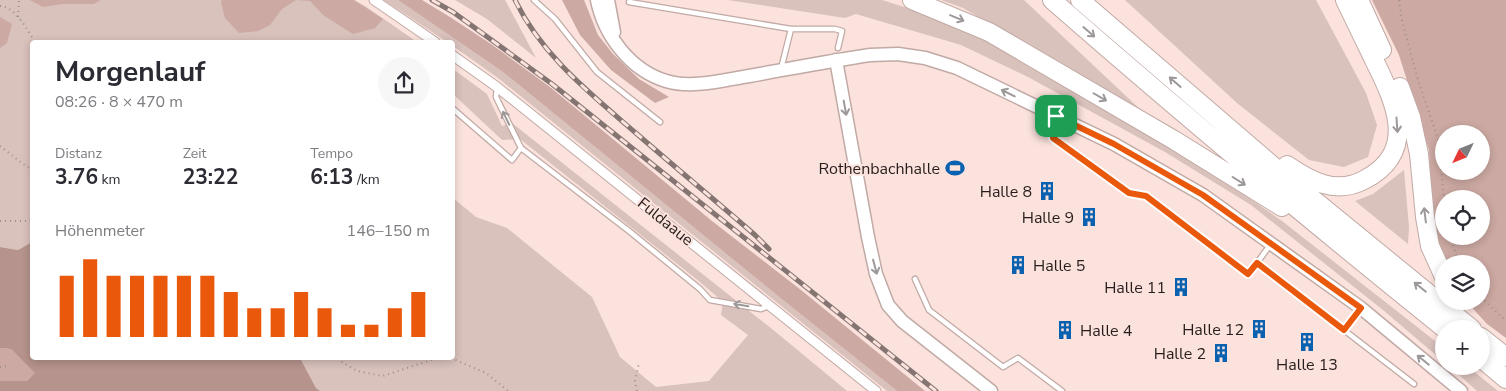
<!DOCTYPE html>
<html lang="de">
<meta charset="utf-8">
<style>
body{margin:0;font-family:"Nunito Sans",sans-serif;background:#f7f7f7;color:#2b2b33;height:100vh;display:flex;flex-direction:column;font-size:19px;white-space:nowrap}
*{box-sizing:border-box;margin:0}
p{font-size:16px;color:#7c7c81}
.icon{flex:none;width:28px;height:28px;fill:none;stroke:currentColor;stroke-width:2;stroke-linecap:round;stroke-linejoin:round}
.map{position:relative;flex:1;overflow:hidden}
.side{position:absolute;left:30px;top:40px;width:425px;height:320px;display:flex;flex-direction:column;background:#fff;border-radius:5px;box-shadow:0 2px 8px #0003}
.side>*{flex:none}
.needle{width:32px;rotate:227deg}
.tools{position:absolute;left:1435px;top:125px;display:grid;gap:10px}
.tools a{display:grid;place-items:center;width:55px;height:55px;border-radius:50%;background:#fff;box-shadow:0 2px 8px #0003;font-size:25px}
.pin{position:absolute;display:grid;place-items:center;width:42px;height:42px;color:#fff;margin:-21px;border-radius:10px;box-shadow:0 2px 8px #0006}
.round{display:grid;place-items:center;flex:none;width:52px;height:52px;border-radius:26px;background:#f7f7f7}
.headline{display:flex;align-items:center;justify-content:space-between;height:85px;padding:0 25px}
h1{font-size:28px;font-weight:700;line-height:38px}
.metrics{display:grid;grid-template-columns:repeat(3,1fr);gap:8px;height:85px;padding:5px 25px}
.metrics div{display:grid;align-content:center}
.metrics b{font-size:21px;font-weight:700}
.metrics small{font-size:14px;font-weight:400}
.metrics p{font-size:14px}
.chart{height:140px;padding:10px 25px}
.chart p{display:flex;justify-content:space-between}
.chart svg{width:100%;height:90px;margin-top:5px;stroke:#ea580c;stroke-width:6}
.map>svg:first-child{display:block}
</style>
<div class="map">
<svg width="1506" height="391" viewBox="0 0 1506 391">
<rect width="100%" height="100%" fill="#fbe2dd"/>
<!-- green -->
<path fill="#d9c1bc" d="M0,0H354L365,6L417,42H32V242L18,250L0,247Z
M384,0H398L503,72L778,296L897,391H887L498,78L453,46L452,42H447Z
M455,0H505L536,58L487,19Z
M728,0H882L948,21L992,44L1213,173L1282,221L1444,348V362L1383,310L1251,205L1165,152L1028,77L961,45L856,14L845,18Z
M941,0H1024L1143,112L963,8Z
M1125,0H1316L1366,93L1377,125L1368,157L1344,167L1309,160L1237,103Z
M453,69L487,94L502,126L512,123L777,333L847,391H320L316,388L300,358H452L453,198L476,217L507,228L592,297L620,357L656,387L709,381L748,335L721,315L723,302L700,282L520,139L502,140L453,94Z
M1404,170L1409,227L1408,244L1355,201L1373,194Z
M1449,366H1467L1498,391H1477Z"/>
<!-- forest -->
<path fill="#cca9a2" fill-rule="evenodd" d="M30,0H101L94,4H62L43,7Z
M222,0H354L383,19L375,28L353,34L323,15L310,1L296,0L282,9L270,25L258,31L239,33L225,18L221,2Z
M398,0H422L450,17L491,44L550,87L712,221L801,290L925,391H897L778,296L503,72Z
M562,0H584L598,35L613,54L639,79L669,97L655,103L611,70L580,35Z
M1372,0H1506V338L1487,324L1466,301H1481V264H1445L1432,225L1429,150L1399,55ZM1444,134H1481V171H1444ZM1444,199H1481V236H1444Z
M0,17L12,24L7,43L0,48Z
M0,348L11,349L36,373L27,381H0Z"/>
<!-- water -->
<path fill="#b6938c" d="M32,242V358H300L316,388L320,391H0V381H27L35,373L11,349L0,348V247L18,250Z"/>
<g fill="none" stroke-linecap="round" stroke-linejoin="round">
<!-- lane casing -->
<g stroke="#c1a9a5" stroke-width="7">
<path id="lane" d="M534,0L555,19L597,72L660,122
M629,2L791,29H835L842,31L838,48
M781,69L791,29
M497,88L496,97L521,148
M452,108L512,160L521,148L629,231L700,289L710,300L761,309L769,306
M1056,118L1053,138L1129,193L1146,195L1248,274L1257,263L1414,384
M1257,263L1270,245
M915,279L929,310L1003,367L1018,358L1062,391
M1344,330L1360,309"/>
</g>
<!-- street casing -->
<g stroke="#c1a9a5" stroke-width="11">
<path id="street" d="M374,0L435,42
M452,55L497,87L876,391"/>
</g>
<!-- secondary casing -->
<g stroke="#c1a9a5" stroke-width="15">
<path id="secondary" d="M597,0C604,35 630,70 666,81C692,89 723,80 749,76C789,69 829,61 870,55L898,54L925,58L957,68L1114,144L1203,195L1361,308L1461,391
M608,0L614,32
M836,60L868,237L876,274L888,305L902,321L991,391"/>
</g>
<!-- highway casing -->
<g stroke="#c1a9a5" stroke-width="20">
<path id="highway" d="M912,0L989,32L1174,140L1282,207
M1052,0C1181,113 1312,222 1445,329
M1080,0L1287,178L1472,329
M1359,0L1382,50
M1400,87L1411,117L1419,154L1425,217L1430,246L1444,277
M1287,165C1310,181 1336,195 1364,180C1420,151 1394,100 1373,58C1364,39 1354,19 1345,0
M1481,337L1506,357
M1481,358L1506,379"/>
</g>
<!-- path -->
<path stroke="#a08e8b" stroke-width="2" stroke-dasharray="1 4" stroke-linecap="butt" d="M1399,0L1402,21L1418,80L1438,139L1444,199
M0,6C15,6 28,31 35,42
M18,17L19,0
M0,146L27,167L32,168
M0,221H30L32,219
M1449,236L1460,264
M1481,297L1506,321
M338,358L342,362L357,371L383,376L437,358
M451,358L486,373L508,391
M0,367L9,366
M637,391L635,381L639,363"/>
<!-- lane -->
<use href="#lane" stroke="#fff" stroke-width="4.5"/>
<!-- street -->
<use href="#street" stroke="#fff" stroke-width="9"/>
<!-- secondary -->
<use href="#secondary" stroke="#fff" stroke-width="12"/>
<!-- highway -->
<use href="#highway" stroke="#fff" stroke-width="18"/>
<!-- rail casing -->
<g stroke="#857572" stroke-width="5">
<path id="rail" d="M432,0L453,12L552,84L936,391
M515,0C542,56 591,94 637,134C676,168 716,201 755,235L769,249"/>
</g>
<!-- rail -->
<use href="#rail" stroke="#fbe2dd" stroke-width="3" stroke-dasharray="9" stroke-linecap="butt"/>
</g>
<!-- one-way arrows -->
<defs><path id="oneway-shaft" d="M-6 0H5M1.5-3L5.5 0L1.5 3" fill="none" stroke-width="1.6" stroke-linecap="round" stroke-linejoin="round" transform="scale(1.25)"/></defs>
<g stroke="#9d9998">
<use href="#oneway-shaft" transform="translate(957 18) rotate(23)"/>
<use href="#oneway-shaft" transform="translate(1089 32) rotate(41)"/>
<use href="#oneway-shaft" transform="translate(1175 82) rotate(-139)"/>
<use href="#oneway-shaft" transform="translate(1008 93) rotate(-154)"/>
<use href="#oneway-shaft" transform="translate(1100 97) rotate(30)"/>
<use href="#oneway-shaft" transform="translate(845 108) rotate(80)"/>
<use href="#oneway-shaft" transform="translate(506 118) rotate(-116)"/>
<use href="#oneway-shaft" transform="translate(1397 125) rotate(86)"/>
<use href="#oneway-shaft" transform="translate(1239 181) rotate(32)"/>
<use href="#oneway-shaft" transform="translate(1425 215) rotate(-97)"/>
<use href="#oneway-shaft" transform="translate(875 267) rotate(75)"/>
<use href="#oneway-shaft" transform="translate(1420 287) rotate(-141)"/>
<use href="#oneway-shaft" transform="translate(741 305) rotate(-170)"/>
<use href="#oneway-shaft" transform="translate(1423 360) rotate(-141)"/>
</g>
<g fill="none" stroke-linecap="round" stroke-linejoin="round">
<!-- route casing -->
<g stroke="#fff" stroke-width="10">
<path id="route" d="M1056,116L1114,144L1203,195L1361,308L1344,330L1257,263L1248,274L1146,196L1129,193L1053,138Z"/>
</g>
<!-- route -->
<use href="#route" stroke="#ea580c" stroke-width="6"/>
</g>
<!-- icons -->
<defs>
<g id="stadium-bare" transform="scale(1.5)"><path d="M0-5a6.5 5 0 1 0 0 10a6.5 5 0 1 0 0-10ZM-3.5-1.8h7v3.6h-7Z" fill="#0961af" stroke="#fbe2dd" stroke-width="2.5" paint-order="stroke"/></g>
<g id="building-bare" transform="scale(1.5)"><path d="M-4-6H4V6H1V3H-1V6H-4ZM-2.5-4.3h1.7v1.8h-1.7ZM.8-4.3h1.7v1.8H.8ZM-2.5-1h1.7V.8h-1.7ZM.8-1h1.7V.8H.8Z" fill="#0961af" stroke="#fbe2dd" stroke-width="2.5" paint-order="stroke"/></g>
</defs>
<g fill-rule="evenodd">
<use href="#stadium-bare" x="955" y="168"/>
<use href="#building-bare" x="1047" y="191"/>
<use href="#building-bare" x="1089" y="217"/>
<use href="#building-bare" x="1018" y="265"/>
<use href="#building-bare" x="1181" y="287"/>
<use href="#building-bare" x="1259" y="329"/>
<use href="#building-bare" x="1065" y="330"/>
<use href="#building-bare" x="1307" y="342"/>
<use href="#building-bare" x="1221" y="353"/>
</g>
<g text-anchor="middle" stroke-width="4" stroke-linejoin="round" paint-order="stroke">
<!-- poi labels -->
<g font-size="16" fill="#251c1b" stroke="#fbe2dd" text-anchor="end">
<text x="940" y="174">Rothenbachhalle</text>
<text x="1032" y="197">Halle 8</text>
<text x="1074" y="223">Halle 9</text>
<text x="1033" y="271" text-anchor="start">Halle 5</text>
<text x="1166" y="293">Halle 11</text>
<text x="1244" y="335">Halle 12</text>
<text x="1080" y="336" text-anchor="start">Halle 4</text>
<text x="1206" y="359">Halle 2</text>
<text x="1307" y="370" text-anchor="middle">Halle 13</text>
</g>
<!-- street labels -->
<g font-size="16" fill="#251c1b" stroke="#fbe2dd">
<text transform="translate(666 221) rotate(39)" y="6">Fuldaaue</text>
</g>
</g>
</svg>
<div class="tools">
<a><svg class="needle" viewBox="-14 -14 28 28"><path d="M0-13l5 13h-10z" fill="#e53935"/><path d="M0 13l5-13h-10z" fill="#7c7c81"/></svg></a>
<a><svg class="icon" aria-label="locate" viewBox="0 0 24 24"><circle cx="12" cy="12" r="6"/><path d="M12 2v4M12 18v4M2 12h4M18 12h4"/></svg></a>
<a><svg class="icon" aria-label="layers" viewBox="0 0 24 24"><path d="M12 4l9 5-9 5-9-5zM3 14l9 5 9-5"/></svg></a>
<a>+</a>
</div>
<div class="pin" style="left:1056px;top:116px;background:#1e9e55"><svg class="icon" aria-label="arrive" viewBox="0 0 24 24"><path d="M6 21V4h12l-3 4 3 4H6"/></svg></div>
<section class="side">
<div class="headline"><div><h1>Morgenlauf</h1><p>08:26 · 8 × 470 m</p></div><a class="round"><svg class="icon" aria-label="share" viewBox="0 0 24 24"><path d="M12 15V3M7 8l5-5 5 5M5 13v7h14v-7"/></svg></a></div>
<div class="metrics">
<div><p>Distanz</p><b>3.76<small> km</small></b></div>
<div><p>Zeit</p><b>23:22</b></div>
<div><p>Tempo</p><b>6:13<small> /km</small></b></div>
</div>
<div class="chart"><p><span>Höhenmeter</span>146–150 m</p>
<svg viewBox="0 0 160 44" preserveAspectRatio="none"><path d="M5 44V14M15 44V6M25 44V14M35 44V14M45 44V14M55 44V14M65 44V14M75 44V22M85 44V30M95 44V30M105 44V22M115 44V30M125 44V38M135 44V38M145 44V30M155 44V22"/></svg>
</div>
</section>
</div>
